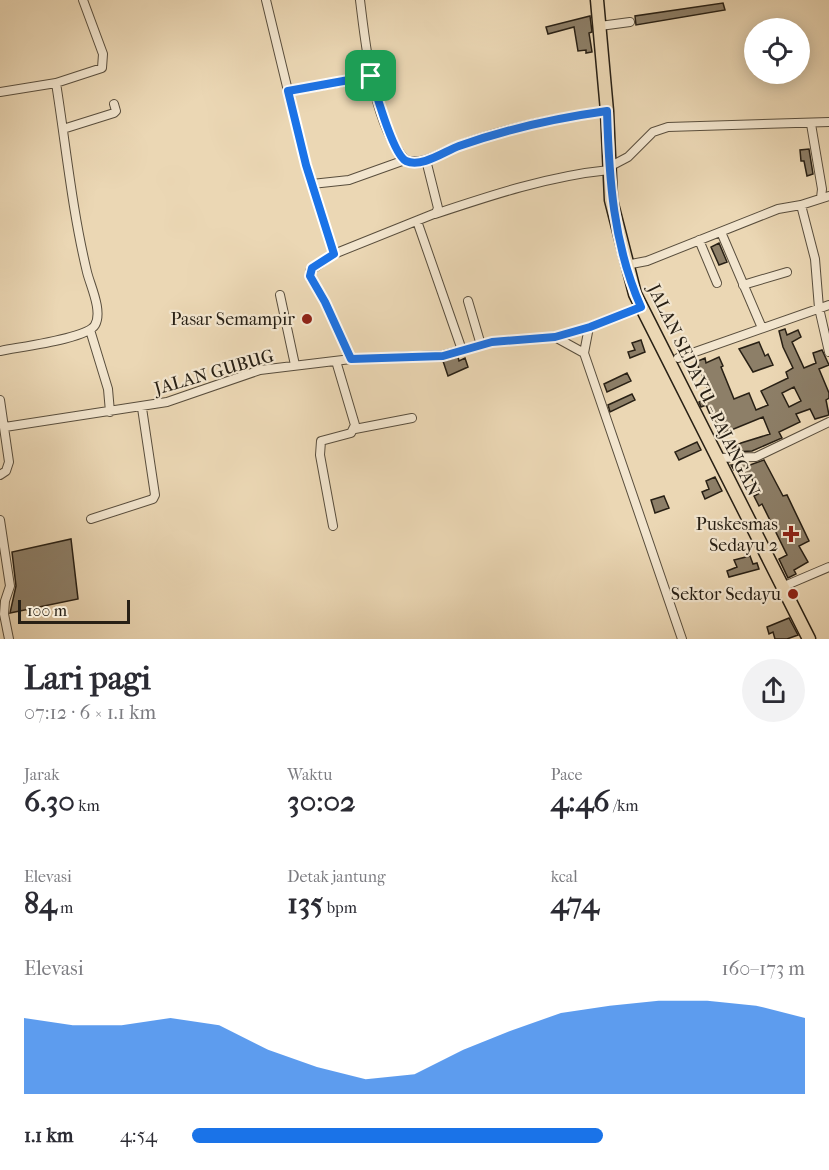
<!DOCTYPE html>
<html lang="id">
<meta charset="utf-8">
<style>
body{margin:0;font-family:"IM FELL French Canon",serif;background:#f2f2f3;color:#2b2b33;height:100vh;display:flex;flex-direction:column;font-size:22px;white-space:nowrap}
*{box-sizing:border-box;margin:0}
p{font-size:20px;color:#7c7c81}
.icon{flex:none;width:33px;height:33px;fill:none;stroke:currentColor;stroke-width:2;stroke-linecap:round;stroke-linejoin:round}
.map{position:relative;height:639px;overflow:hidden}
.drawer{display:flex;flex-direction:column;background:#fff;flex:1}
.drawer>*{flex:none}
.fabs{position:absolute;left:744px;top:18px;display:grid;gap:12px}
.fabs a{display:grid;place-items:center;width:66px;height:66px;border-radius:50%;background:#fff;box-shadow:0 3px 15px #0003;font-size:30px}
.scale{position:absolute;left:18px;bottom:15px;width:112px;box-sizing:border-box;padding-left:6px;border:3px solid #282015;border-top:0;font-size:16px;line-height:21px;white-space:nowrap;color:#282015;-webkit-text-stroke:4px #f2e5ce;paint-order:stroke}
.pin{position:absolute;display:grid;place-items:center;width:51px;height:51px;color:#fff;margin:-26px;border-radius:12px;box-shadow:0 3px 9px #0006}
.round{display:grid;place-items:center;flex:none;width:63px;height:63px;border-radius:32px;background:#f2f2f3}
.overview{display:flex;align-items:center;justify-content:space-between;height:102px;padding:0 24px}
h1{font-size:33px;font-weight:800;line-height:45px}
.figures{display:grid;grid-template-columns:repeat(3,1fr);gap:9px;height:102px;padding:6px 24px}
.figures div{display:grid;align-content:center}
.figures b{font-size:30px;font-weight:800}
.figures small{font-size:16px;font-weight:400}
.figures p{font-size:16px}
.chart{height:168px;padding:12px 24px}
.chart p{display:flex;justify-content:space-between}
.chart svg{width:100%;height:108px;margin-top:6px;fill:#1a73e8;opacity:.7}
ul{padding:0 24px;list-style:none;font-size:20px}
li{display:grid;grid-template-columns:96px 72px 1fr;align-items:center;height:45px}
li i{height:15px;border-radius:8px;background:#1a73e8}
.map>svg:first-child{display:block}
</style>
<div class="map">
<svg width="829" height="639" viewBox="0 0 829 639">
<rect width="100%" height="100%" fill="#ebd7b4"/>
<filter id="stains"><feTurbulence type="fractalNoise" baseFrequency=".00333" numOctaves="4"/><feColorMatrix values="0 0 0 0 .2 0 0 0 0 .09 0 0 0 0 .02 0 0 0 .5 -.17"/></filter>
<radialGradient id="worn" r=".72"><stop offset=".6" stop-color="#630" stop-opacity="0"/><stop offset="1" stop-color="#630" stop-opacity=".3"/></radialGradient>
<!-- building -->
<path fill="#8d7f68" stroke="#282015" stroke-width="1.5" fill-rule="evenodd" d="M723,3L725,10L636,25L635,16Z
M590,16L592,32L589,33L592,52L586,53V50L578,51L574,27L548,34L546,27Z
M809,149L813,174L807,176L804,161H801L800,150Z
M719,243L727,262L719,265L711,247Z
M785,329L787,335L798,330L801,337L792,342L804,368L816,363L813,353L822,350L829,365L819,369L829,393V398L826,400L829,415L815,419L810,409L796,414L800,422L779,432L782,438L752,451L734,452L732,448L741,443L770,434L763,417L719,435L706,405L701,407L699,402L711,396L696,362L705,358L706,363L719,357L723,366L721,367L734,399L749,393L756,410L768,405L761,391L788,378L786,372L793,368L783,347L779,331ZM794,387L801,401L789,407L782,393Z
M641,340L645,352L630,358L628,352L635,350L632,343Z
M759,342L765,356L768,354L773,365L753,372L739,349Z
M458,357L459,361L465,358L468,367L448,376L443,361Z
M627,373L631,381L607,392L604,384Z
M632,394L635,400L610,412L608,405Z
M697,442L701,450L679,460L675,452Z
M764,460L783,496L787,495L809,541L799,546L808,562L794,570L796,574L788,578L779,559L787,555L762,504L759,506L754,496L760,493L749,474L744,477L739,468L734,470L731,465L746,463L747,466Z
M715,477L722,491L705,499L702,492L709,489L706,481Z
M664,496L669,508L655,513L651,500Z
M71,539L78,599L10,613L16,586L12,552Z
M750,556L753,564L757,563L759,569L729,577L727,571L737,567L734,560Z
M789,618L798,635L787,639H775L773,632L769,634L767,627Z"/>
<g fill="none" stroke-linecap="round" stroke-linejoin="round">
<!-- minor casing -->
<g stroke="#594e3d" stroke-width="10">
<path id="minor" d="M266,0L306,165L334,254
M360,0C366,48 373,122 405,160C422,165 438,155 453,148C502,128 555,118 607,111
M600,26L630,22
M288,91L371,77
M0,92L56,83L102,68L103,54L83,0
M811,124L822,189L821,198
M63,129L114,113L116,111L114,104
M609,167L628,157L653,132L668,127L829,122
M312,184L349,180L405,160
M801,205L815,259L819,308L829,352
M435,214C492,195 549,176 609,170
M417,221L462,350
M721,232L762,328
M699,240L717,283
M626,265L647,261L778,209L801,205L829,196
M743,285L787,272
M280,295L295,365
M468,301L481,345
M589,327L584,353L682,639
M90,330L108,389L110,412
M555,337L584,353
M0,351C18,347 87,339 95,325C103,311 90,285 87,272C72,210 66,146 56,83
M678,358L829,305
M351,359L325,302L311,279L310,271L334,254L436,213L438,208L426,160
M0,400L9,462L6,471L0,475
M5,427L167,402L260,370L351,359L443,355L492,342L555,337L589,327L641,307
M355,429L412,418
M717,458L756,457L829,422
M91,519L153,499L155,495L142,408
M0,520L10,586L5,601L4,614L9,639
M333,526L320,455L321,441L351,433L355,425L336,361
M782,587L829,567"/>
</g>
<!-- primary casing -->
<g stroke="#282015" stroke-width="15">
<path id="primary" d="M597,0L607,111L611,200L635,294L809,639"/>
</g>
<!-- minor -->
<use href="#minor" stroke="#f2e5ce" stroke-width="8"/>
<!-- primary -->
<use href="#primary" stroke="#ebd7b4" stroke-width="12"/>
</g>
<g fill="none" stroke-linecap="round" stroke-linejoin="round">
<!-- route casing -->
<g stroke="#fff" stroke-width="12">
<path id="route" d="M371,76C376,93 393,154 406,161C422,168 445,151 459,146C507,129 556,118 607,111C609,178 613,244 641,307L590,327L555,337L492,342L443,356L351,359L325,302L310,276L312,268L334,254L306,165L288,91Z"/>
</g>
<!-- route -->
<use href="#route" stroke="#1a73e8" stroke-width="8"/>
</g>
<!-- markers -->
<g fill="#8f2418" stroke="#f2e5ce" stroke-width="2">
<circle cx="307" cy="319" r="6"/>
<path d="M788 525h6v6h6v6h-6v6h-6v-6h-6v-6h6z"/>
<circle cx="793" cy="594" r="6"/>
</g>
<g text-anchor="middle" stroke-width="4.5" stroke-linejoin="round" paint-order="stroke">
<!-- poi labels -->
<g font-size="18" fill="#282015" stroke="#f2e5ce" text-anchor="end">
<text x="295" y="325">Pasar Semampir</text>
<text x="778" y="530">Puskesmas<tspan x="778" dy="21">Sedayu 2</tspan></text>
<text x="781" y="600">Sektor Sedayu</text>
</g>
<!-- street labels -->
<g font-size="18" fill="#282015" stroke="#f2e5ce">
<text transform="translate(214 372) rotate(-16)" y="6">JALAN GUBUG</text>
<text transform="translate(704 390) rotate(64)" y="6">JALAN SEDAYU - PAJANGAN</text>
</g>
</g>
<rect width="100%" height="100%" filter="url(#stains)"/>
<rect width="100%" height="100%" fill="url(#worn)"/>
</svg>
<div class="fabs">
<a><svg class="icon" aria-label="locate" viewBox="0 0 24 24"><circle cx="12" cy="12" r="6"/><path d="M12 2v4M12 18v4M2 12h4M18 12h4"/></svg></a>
</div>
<div class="scale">100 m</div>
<div class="pin" style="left:371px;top:76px;background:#1e9e55"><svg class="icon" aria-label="arrive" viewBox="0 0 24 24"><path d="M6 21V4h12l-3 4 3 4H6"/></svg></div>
</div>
<section class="drawer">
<div class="overview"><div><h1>Lari pagi</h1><p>07:12 · 6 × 1.1 km</p></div><a class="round"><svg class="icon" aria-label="share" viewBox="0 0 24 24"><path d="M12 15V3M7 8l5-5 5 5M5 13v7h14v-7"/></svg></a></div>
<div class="figures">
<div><p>Jarak</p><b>6.30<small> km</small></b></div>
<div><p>Waktu</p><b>30:02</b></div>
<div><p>Pace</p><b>4:46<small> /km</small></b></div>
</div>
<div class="figures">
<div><p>Elevasi</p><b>84<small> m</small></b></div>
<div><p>Detak jantung</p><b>135<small> bpm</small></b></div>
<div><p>kcal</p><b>474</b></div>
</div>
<div class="chart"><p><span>Elevasi</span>160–173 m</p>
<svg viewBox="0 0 160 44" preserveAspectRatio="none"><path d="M0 44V13L10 16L20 16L30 13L40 16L50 26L60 33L70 38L80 36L90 26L100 18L110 11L120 8L130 6L140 6L150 8L160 13V44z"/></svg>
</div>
<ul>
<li><b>1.1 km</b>4:54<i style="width:67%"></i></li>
</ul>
</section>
